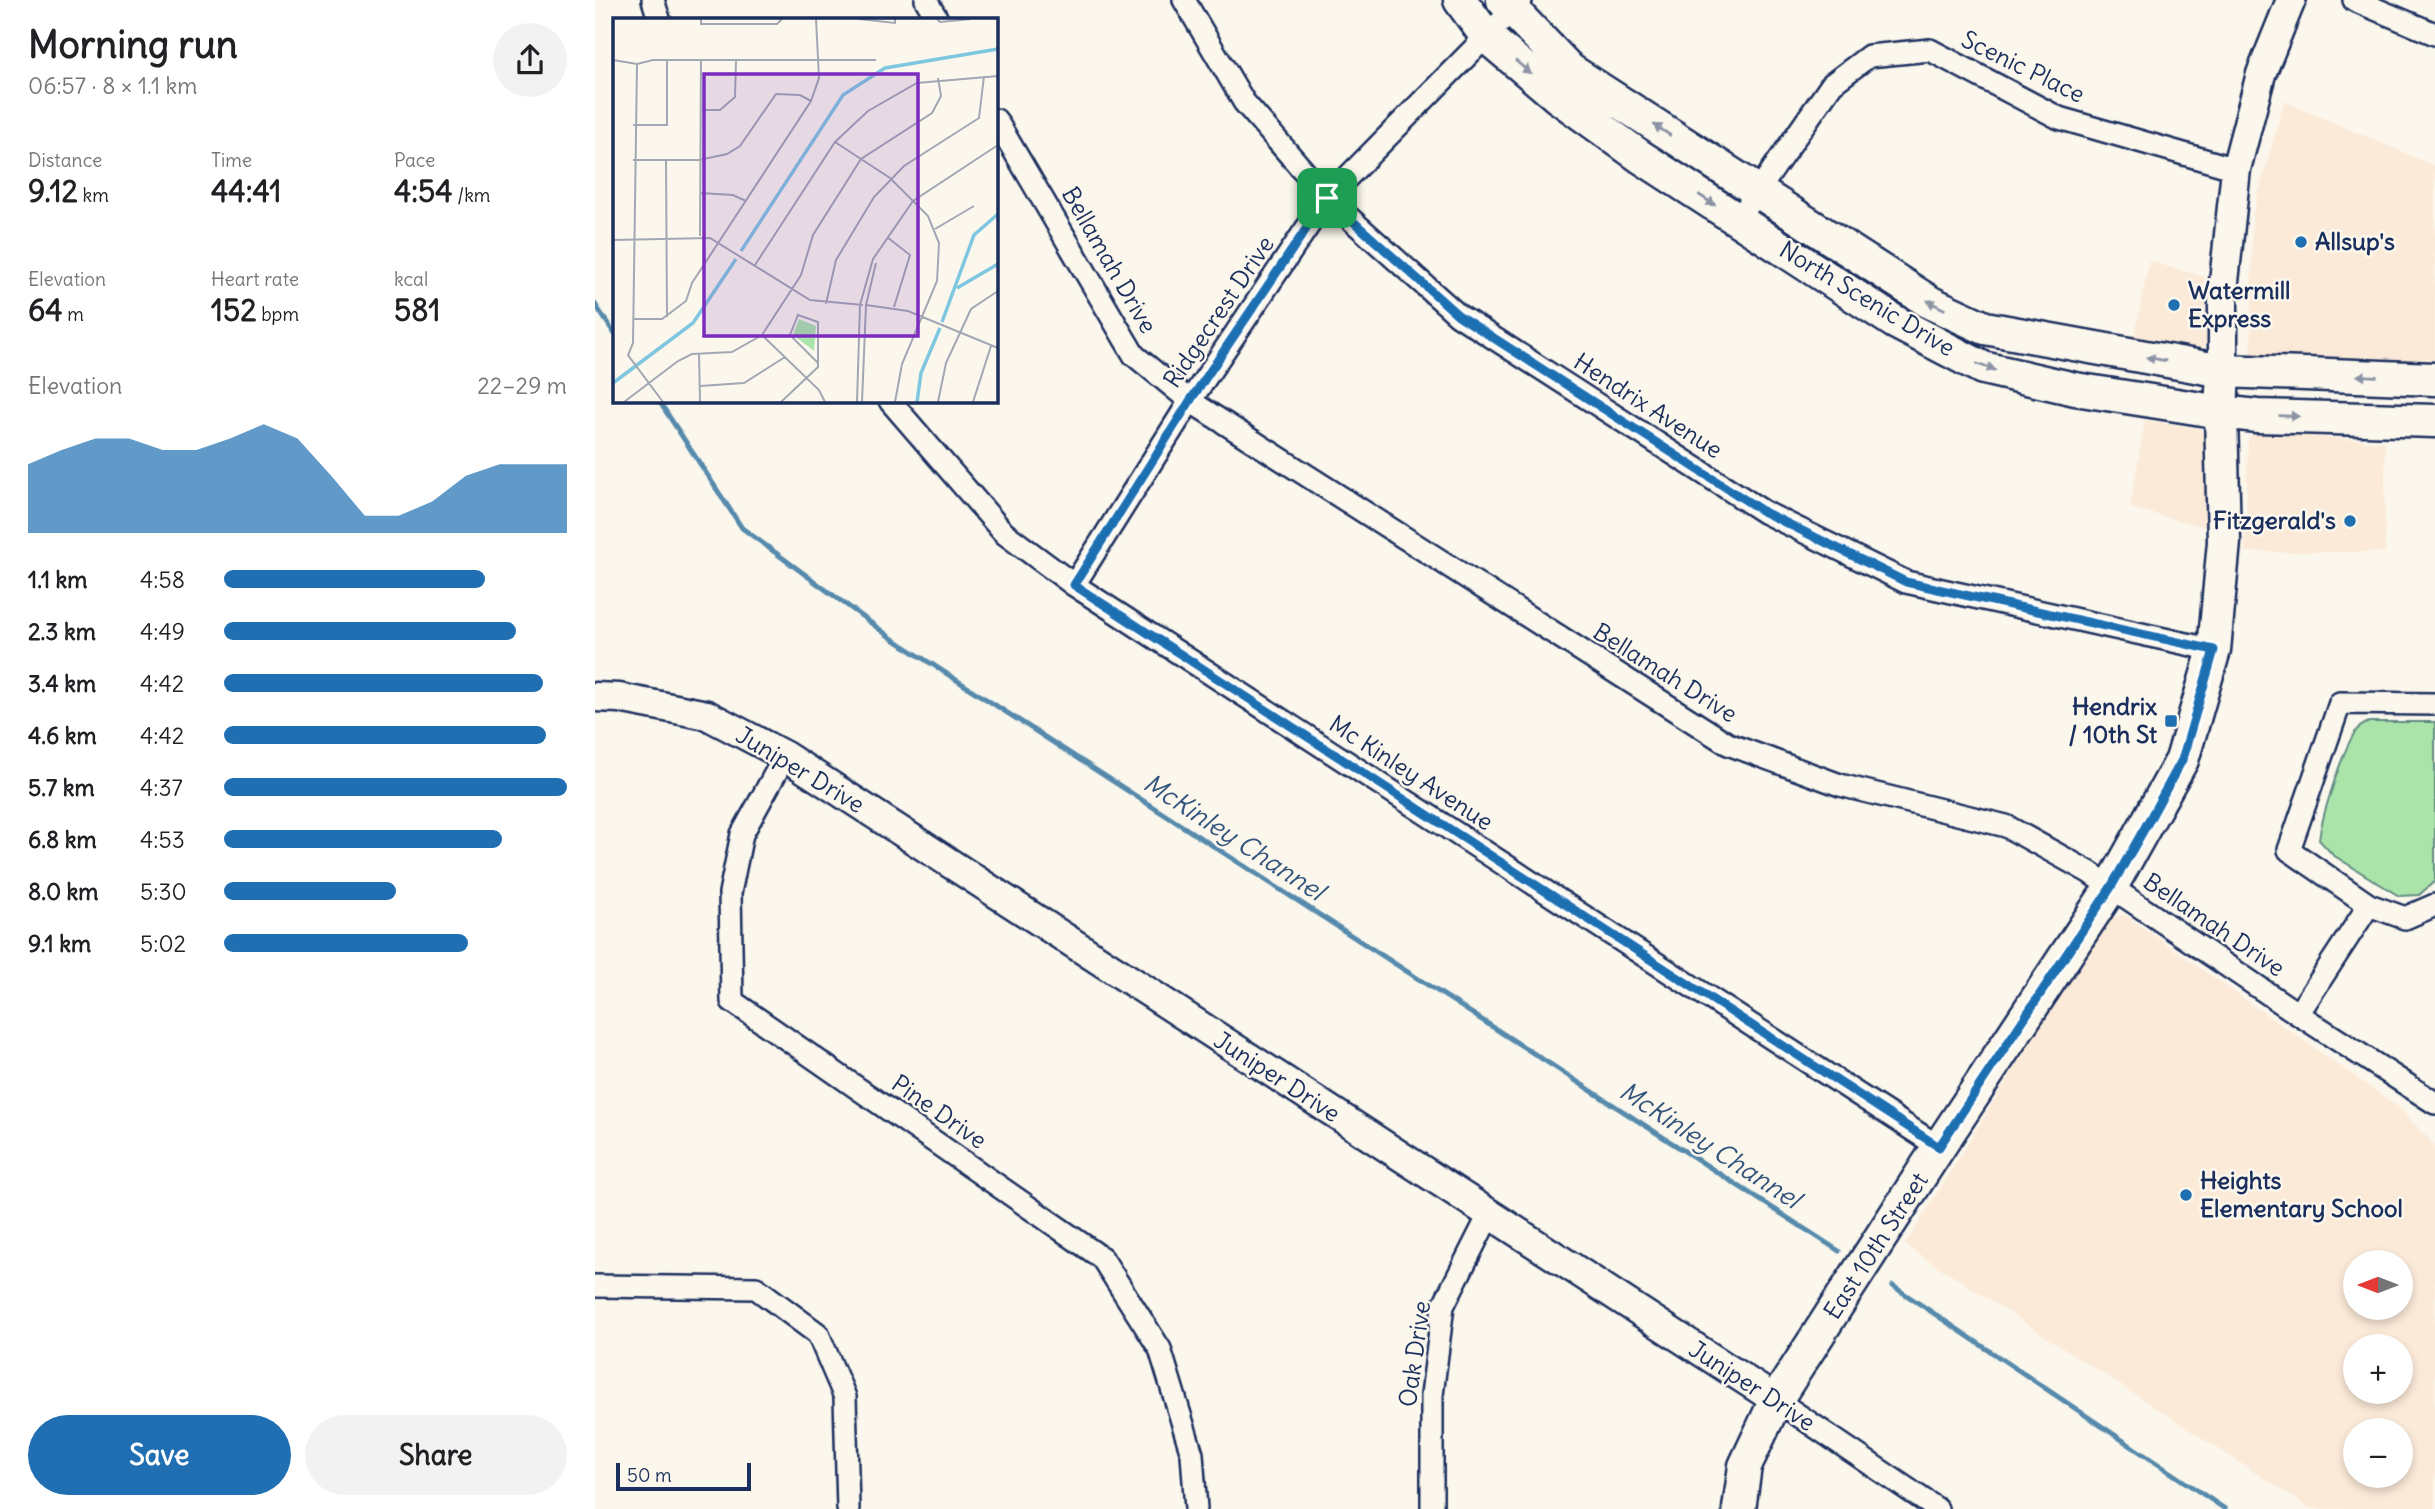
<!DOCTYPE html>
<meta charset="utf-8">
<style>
body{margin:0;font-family:Delius,sans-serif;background:#f2f2f2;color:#202124;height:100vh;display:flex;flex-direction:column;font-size:26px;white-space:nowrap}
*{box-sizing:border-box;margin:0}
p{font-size:23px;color:#757577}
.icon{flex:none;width:38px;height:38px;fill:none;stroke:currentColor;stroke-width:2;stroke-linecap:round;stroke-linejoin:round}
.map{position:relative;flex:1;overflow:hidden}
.panel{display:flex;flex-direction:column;background:#fff;width:595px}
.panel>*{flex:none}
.needle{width:46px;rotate:270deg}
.fabs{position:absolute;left:1748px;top:1250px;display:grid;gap:14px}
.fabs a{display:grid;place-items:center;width:70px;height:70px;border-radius:50%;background:#fff;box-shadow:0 4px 10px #0003;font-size:35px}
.scale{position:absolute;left:21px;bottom:18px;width:135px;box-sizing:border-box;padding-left:7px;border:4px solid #1b2f5e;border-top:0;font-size:19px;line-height:24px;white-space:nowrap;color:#1b2f5e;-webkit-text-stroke:5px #fbf7ec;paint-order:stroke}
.pin{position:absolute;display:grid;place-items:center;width:60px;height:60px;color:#fff;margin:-30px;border-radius:14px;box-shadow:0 4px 10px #0006}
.round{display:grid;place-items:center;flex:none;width:74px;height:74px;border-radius:37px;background:#f2f2f2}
.head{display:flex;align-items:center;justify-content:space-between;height:119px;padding:0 28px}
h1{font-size:38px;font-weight:700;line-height:52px}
.figures{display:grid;grid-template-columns:repeat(3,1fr);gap:10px;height:119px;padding:7px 28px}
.figures div{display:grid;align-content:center}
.figures b{font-size:30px;font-weight:700}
.figures small{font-size:19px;font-weight:400}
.figures p{font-size:19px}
.chart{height:196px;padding:14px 28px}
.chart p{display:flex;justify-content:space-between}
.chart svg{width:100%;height:126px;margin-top:7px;fill:#1f6fb2;opacity:.7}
.action{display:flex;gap:14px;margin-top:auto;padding:14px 28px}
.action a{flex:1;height:80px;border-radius:42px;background:#1f6fb2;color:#fff;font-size:28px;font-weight:700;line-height:80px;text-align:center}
.action a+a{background:#f2f2f2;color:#202124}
ul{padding:0 28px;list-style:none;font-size:23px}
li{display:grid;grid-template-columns:112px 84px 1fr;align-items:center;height:52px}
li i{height:18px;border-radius:9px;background:#1f6fb2}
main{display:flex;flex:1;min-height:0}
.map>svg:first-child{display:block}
</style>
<main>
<section class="panel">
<div class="head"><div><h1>Morning run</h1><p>06:57 · 8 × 1.1 km</p></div><a class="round"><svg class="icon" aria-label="share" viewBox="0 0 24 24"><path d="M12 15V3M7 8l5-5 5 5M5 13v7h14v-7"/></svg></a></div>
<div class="figures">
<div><p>Distance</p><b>9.12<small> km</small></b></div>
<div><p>Time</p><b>44:41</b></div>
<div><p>Pace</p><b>4:54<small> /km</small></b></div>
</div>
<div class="figures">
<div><p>Elevation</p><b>64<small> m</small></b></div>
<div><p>Heart rate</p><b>152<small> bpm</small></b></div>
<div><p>kcal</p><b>581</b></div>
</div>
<div class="chart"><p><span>Elevation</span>22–29 m</p>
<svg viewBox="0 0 160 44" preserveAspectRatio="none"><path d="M0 44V20L10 15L20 11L30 11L40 15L50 15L60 11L70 6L80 11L90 24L100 38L110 38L120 33L130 24L140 20L150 20L160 20V44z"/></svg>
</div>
<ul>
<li><b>1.1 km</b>4:58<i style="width:76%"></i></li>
<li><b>2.3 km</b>4:49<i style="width:85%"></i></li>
<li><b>3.4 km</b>4:42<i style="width:93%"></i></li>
<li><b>4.6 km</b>4:42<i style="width:94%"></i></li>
<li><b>5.7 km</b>4:37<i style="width:100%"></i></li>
<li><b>6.8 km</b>4:53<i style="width:81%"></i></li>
<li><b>8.0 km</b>5:30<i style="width:50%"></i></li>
<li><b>9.1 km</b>5:02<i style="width:71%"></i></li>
</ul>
<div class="action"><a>Save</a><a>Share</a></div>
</section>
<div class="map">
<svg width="1840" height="1509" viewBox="0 0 1840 1509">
<rect width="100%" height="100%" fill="#fbf7ec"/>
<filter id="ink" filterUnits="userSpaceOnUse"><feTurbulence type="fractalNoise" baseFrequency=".0143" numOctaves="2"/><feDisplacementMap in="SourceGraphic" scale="14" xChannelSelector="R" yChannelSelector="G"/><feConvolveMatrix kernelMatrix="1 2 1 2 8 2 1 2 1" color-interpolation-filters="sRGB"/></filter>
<g filter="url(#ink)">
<!-- built -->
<path fill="#fcead9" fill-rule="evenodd" d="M1689,101L1840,166V364L1656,357L1657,216Z
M1554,261L1610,277L1611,345L1601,351L1538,343Z
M1550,420L1603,428L1611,434L1610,527L1535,508Z
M1659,432L1790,442V552H1650L1653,440Z
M1530,915L1803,1107L1840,1145V1509H1716L1310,1245L1512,918ZM1760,1262H1806V1307H1760ZM1760,1346H1806V1391H1760ZM1760,1430H1806V1475H1760Z"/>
<!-- green -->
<path fill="#aae4a9" stroke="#628a84" stroke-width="2" d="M1774,722H1840V881L1824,895L1804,896L1738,855L1724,840C1726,819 1748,748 1761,731C1763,727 1770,724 1774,722Z"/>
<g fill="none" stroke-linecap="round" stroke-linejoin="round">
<!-- stream -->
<path stroke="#578aac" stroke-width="5" d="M0,304L19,333
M64,401L147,528L295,637L1244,1251
M1298,1286L1630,1509"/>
<!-- minor casing -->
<g stroke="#1b2f5e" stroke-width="26">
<path id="minor" d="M58,0L64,19
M331,0L342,19
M589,0L649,102L732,198L863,315L1169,512L1311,582L1619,650
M1759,0L1840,34
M401,120L539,355L595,401L1133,744L1245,785L1411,826L1494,872L1703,1014L1840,1103
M1143,220L1237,84L1274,56L1335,50L1464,118L1641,169
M295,401L409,533L479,585L1344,1147
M479,585L595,401L732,198L926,1
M1840,704L1745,703L1694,850L1774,905L1810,918L1840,905
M190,756L147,834L135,893L137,1001L507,1258L565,1349L597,1454L601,1509
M1703,1014L1774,905
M0,1286L161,1288L223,1334L250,1397L253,1509
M1181,1400L1342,1509
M837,1509V1395L848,1306L894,1215"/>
</g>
<!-- tertiary casing -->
<g stroke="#1b2f5e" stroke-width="33">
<path id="tertiary" d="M1628,371V291L1641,169L1666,74L1696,0
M0,697L24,698L112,715L190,756L1181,1400"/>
</g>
<!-- secondary casing -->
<g stroke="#1b2f5e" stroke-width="37">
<path id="secondary" d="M865,0L892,37L963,97L1046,157L1300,322L1388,368L1480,389L1626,412L1662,416L1840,421
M908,0L975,70L1336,303L1390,328L1628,371L1840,379
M1144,1509L1150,1466L1181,1400L1344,1147L1516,887L1587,760L1619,650L1629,542L1626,412L1628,371"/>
</g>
<!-- minor -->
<use href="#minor" stroke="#fbf7ec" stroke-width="21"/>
<!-- tertiary -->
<use href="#tertiary" stroke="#fbf7ec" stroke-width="28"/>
<!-- secondary -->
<use href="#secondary" stroke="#fbf7ec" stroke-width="32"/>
</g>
<!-- one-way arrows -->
<defs><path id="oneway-solid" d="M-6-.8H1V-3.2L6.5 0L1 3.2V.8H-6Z" transform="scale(1.75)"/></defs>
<g fill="#8b93a5">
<use href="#oneway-solid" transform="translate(928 67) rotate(40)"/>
<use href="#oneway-solid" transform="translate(1067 130) rotate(-147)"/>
<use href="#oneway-solid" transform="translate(1112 200) rotate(33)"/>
<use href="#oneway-solid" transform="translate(1341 305) rotate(-153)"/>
<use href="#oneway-solid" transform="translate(1561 359) rotate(-170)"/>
<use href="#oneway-solid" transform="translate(1391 367) rotate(19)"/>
<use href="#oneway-solid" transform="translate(1772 376) rotate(-178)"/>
<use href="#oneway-solid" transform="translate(1694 416) rotate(2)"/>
</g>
</g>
<g fill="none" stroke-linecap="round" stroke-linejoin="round" filter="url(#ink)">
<!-- route casing -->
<g stroke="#fff" stroke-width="14">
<path id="route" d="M732,198L863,315L1169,512L1311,582L1619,650L1587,760L1552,824L1516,887L1344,1147L479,585L595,401Z"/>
</g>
<!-- route -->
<use href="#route" stroke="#1f6fb2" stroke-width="9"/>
</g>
<!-- markers -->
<g fill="#1f6fb2" stroke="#fbf7ec" stroke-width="2.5">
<circle cx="1706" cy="242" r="7"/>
<circle cx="1579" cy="305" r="7"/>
<circle cx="1755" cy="521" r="7"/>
<rect x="1569" y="714" width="14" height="14" rx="3.5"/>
<circle cx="1591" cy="1195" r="7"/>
</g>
<g text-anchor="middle" stroke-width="5" stroke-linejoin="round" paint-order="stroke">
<!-- street labels -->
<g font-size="24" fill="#1b2f5e" stroke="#fbf7ec">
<text transform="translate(1428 67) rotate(26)" y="8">Scenic Place</text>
<text transform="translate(514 260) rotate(60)" y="8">Bellamah Drive</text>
<text transform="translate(1272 299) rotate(31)" y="8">North Scenic Drive</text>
<text transform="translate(624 312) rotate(-56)" y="8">Ridgecrest Drive</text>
<text transform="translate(1053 406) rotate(33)" y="8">Hendrix Avenue</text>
<text transform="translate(1070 673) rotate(32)" y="8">Bellamah Drive</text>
<text transform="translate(205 770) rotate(31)" y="8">Juniper Drive</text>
<text transform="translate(816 773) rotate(33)" y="8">Mc Kinley Avenue</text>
<text transform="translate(1619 925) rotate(34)" y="8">Bellamah Drive</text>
<text transform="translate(682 1077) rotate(33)" y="8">Juniper Drive</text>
<text transform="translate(344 1112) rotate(35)" y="8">Pine Drive</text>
<text transform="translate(1281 1246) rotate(-57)" y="8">East 10th Street</text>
<text transform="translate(820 1354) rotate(-82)" y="8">Oak Drive</text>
<text transform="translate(1157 1386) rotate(33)" y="8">Juniper Drive</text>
</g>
<!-- poi labels -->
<g font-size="24" font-weight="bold" fill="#1b2f5e" stroke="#fbf7ec" text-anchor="start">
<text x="1720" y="250">Allsup's</text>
<text x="1593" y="299">Watermill<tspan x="1593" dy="28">Express</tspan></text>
<text x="1741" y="529" text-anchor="end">Fitzgerald's</text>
<text x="1562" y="715" text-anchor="end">Hendrix<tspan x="1562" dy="28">/ 10th St</tspan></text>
<text x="1605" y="1189">Heights<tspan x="1605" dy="28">Elementary School</tspan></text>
</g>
<!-- water labels -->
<g font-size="26" font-style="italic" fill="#34557e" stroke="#fbf7ec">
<text transform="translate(639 837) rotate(33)" y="9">McKinley Channel</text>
<text transform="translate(1115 1145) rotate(33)" y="9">McKinley Channel</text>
</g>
</g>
<!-- overview -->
<g transform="translate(18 18)">
<rect width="385" height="385" fill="#fbf7ec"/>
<path d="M186,301L203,308L201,333L180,317Z" fill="#aae4a9"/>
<path fill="none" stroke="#7fc7e0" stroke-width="3.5" d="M128,233L230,77L272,50L385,31M344,270L385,246M329,304L361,217L385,196M0,365L80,305L123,241M304,384L308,355L327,310"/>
<path fill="none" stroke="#a1a7b3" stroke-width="2" d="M88,1V6H164L169,1M246,1L282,5V1M324,1L327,4L358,1M0,42L24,46L40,42H263M24,46L20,325L15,337L50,384M89,92H107L122,79L123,42M20,107H54V42M222,124L277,160L315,198L326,225L324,263L289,346L282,384M20,142H86L114,136L127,128L163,76L187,77L198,83M53,142L54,299M87,175L120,177L133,183M322,211L361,188M87,218L88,42M274,219L297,237L281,289M0,222L97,220L197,282L250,287M142,247L222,124L255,93L304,65L385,58M213,286L223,242L261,179L291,148L366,100L371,58M253,287L295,293L385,330M21,301H49L73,283L79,265L198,83L206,60L203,1M149,317L206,372L212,384M86,336L87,384M87,368L131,365L172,339M11,384L65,343L79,336L119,334L149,317L188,257L200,217L248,141L319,95L328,78L325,60M168,384L205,349V304L185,297L177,317L205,345M244,384L247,287L260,241L300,183L385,127M249,384L253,287L263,245M325,384L333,345L358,291L385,273M360,384L378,328"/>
<path fill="#7b2cbf" fill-opacity="0.15" stroke="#7b2cbf" stroke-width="3.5" d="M91,56H305V318H91Z"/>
<rect width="385" height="385" fill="none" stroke="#1b2f5e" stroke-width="3.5"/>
</g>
</svg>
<div class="fabs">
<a><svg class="needle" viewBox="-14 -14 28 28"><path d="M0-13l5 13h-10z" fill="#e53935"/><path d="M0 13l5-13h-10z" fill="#757577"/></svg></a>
<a>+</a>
<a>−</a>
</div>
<div class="scale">50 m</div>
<div class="pin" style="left:732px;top:198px;background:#1e9e55"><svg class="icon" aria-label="arrive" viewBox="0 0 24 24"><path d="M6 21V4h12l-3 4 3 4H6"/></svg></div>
</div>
</main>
